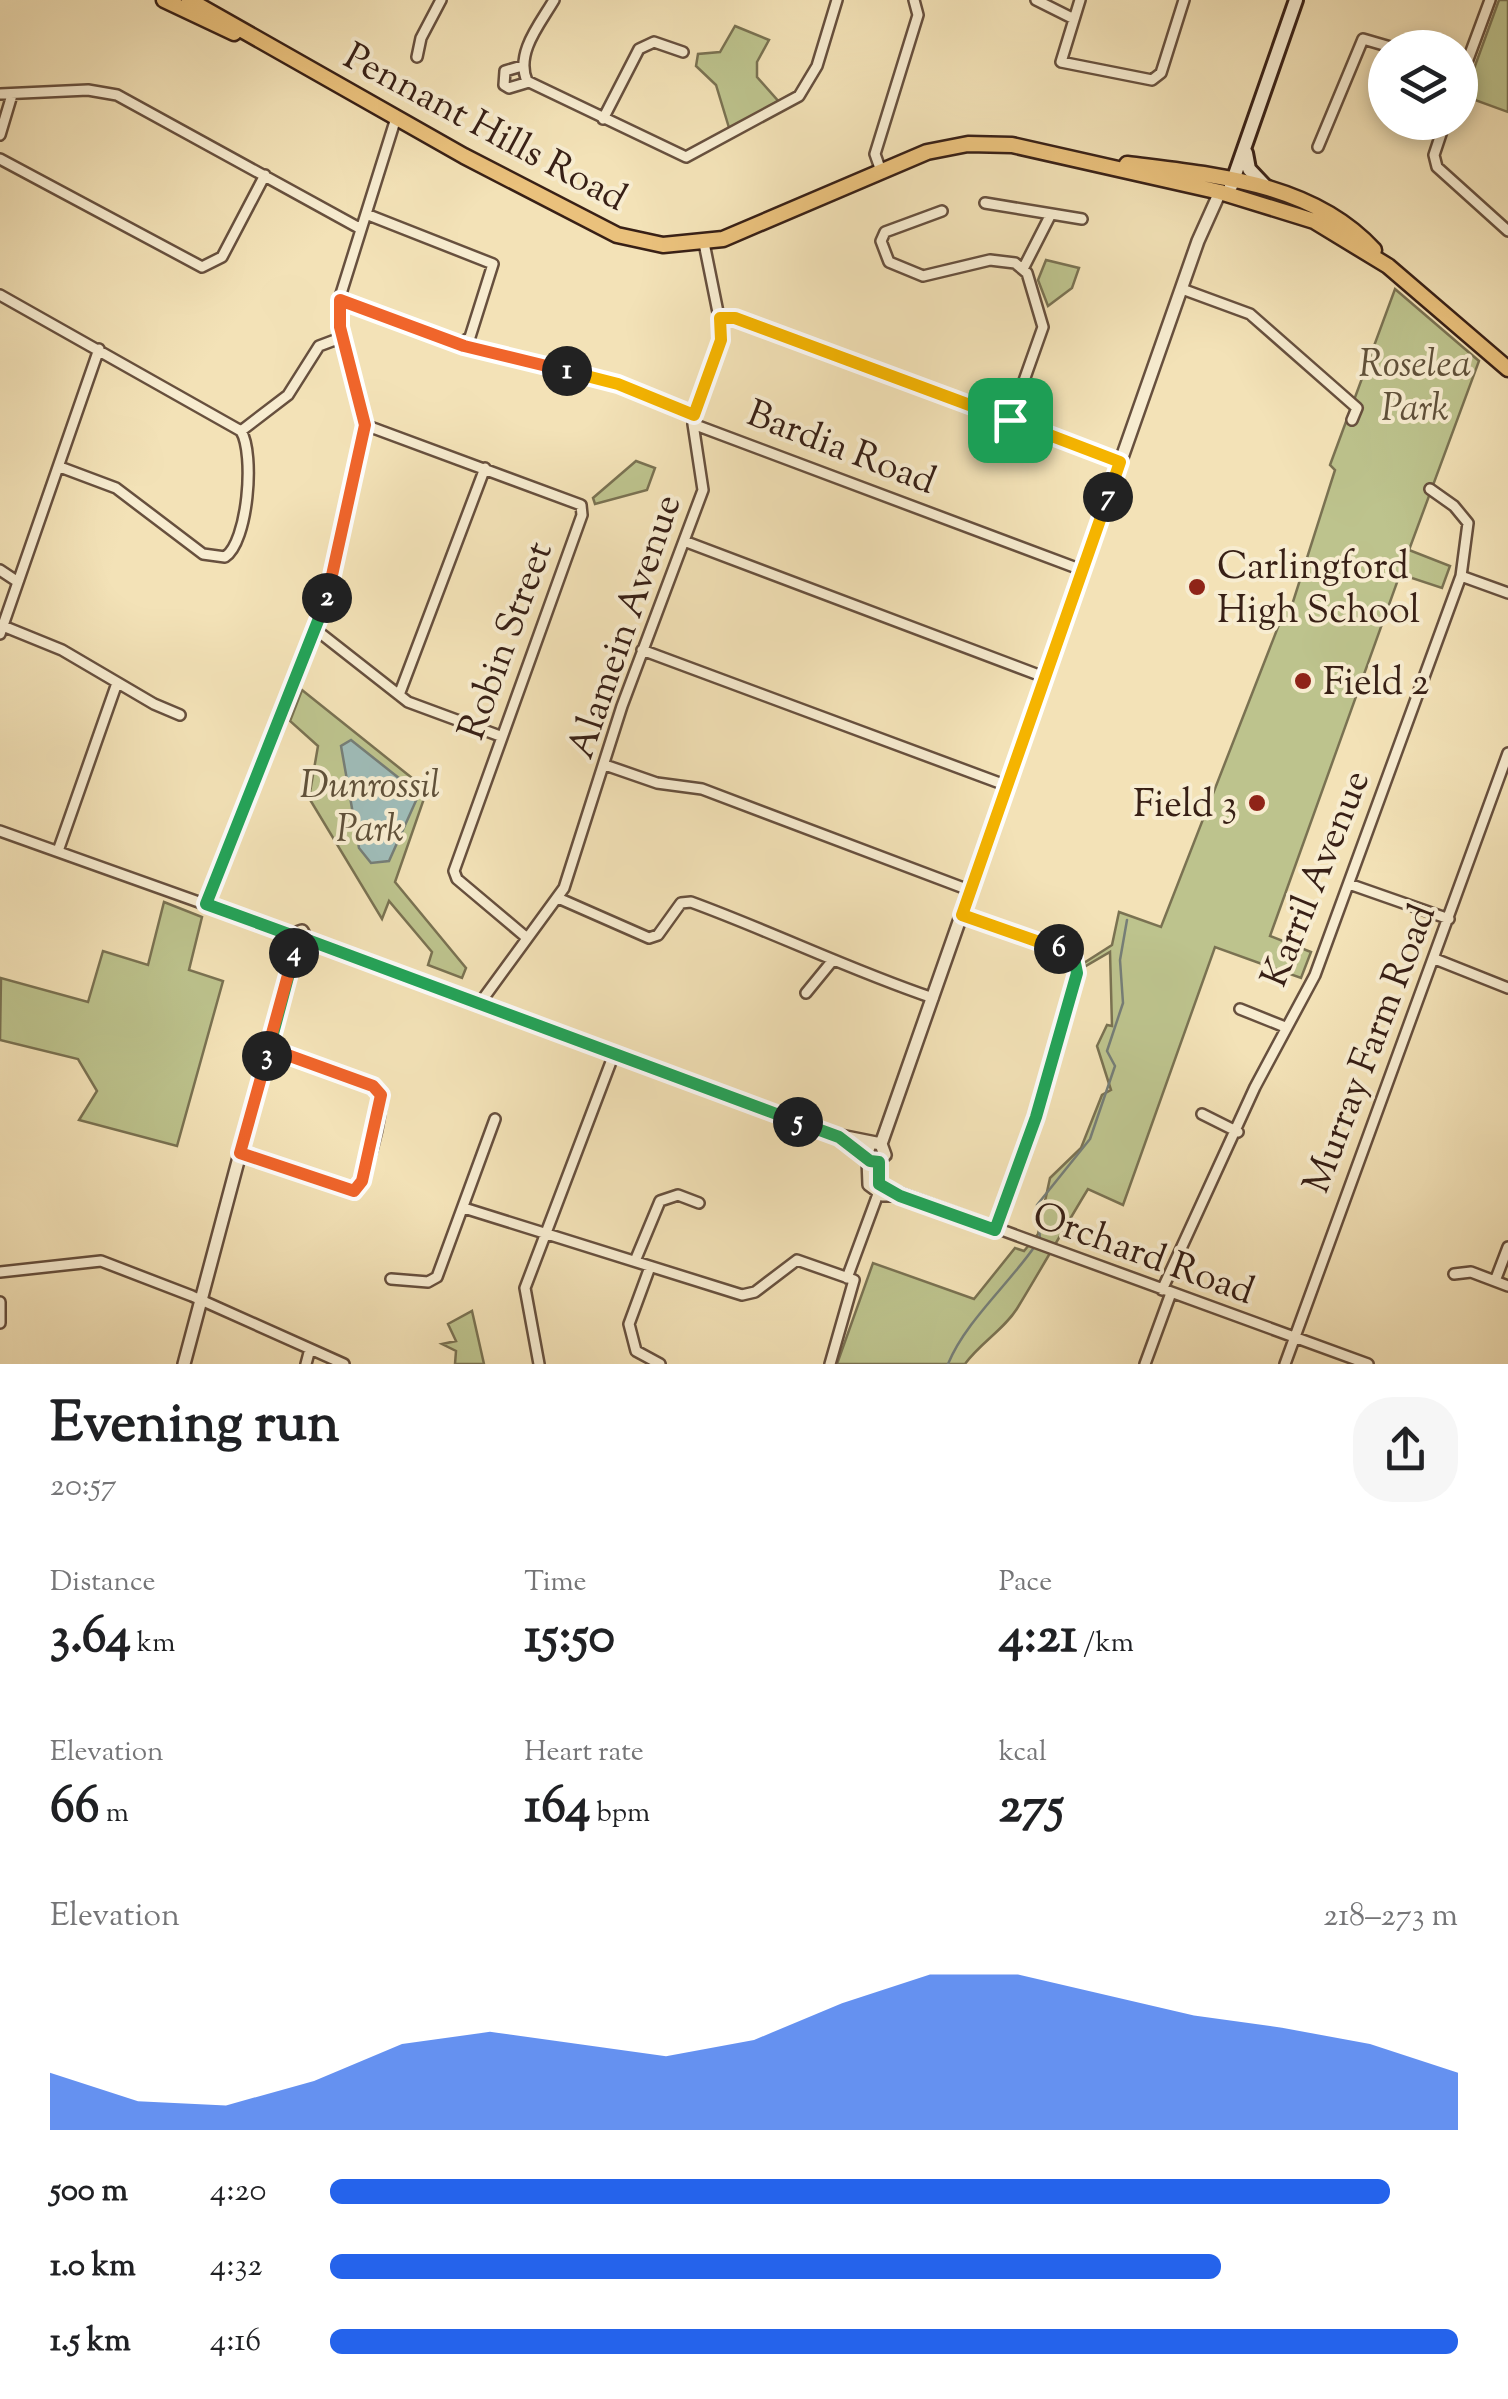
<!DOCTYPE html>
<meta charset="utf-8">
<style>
body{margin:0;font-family:"Sorts Mill Goudy",serif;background:#f6f6f6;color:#202124;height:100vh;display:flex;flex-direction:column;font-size:38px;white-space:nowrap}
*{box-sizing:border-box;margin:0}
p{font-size:32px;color:#757577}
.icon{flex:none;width:55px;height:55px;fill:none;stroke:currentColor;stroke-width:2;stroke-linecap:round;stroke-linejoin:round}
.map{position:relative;height:1364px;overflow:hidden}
.details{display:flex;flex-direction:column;background:#fff;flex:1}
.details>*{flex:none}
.buttons{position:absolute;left:1368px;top:30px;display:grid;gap:20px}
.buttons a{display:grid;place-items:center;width:110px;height:110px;border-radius:50%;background:#fff;box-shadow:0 5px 15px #0003;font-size:50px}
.pin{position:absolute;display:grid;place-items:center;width:85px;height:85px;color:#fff;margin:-42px;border-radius:20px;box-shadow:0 5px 15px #0006}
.km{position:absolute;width:50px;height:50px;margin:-25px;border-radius:50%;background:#222;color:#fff;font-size:28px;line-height:50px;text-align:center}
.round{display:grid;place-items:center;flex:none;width:105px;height:105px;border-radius:40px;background:#f6f6f6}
.head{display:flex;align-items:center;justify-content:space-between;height:170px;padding:0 50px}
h1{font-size:55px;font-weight:800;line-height:75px}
.stats{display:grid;grid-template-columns:repeat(3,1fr);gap:15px;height:170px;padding:10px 50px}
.stats div{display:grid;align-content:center}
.stats b{font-size:50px;font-weight:800}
.stats small{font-size:28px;font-weight:400}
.stats p{font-size:28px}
.chart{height:280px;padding:20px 50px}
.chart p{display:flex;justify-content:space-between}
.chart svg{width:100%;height:180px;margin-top:10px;fill:#2563eb;opacity:.7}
ul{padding:0 50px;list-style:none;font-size:32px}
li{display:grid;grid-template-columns:160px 120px 1fr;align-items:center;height:75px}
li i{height:25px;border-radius:12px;background:#2563eb}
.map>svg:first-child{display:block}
</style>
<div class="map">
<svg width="1508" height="1364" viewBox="0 0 1508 1364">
<rect width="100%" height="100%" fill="#f3e2b7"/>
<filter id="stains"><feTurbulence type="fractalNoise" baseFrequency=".002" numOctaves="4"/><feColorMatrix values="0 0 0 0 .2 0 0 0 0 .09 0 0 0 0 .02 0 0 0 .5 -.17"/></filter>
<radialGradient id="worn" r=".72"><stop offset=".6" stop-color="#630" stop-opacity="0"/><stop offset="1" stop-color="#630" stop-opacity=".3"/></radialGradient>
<!-- green -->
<path fill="#bdc38d" stroke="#7a7252" stroke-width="2.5" d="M1499,0H1508V112L1464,96Z
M735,26L769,40L757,62V77L780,103L730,131L716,85L696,66L698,54L720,52Z
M1046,260L1079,268L1072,288L1048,306L1038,280Z
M1395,289L1479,361L1409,550L1450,566L1442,588L1400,574L1270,936L1311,952L1301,978L1215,947L1123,1205L1088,1189C1063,1230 1043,1266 1018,1307C1005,1329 980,1343 965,1364H837L873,1263L974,1299L1015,1248L1024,1251L1038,1234L1050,1178L1081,1148L1102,1095L1111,1090L1097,1046L1107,1025L1112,1026L1110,952L1084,967V963L1112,945L1119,912L1161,927L1287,604L1292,605L1335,470L1330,465Z
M636,461L655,468L647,490L595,504L593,498Z
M302,690L427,790L395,882L466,968L462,978L428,965L432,952L389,901L382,919L309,798L318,746L290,721Z
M164,902L202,917L189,970L223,981L177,1146L79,1120L97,1091L78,1059L0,1040L1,978L88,1002L103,951L148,965Z
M472,1311L484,1364H455L456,1351L442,1344L456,1341L448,1324Z"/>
<!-- water -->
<path fill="#9fbcb8" stroke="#767e77" stroke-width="2.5" d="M351,740L419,794L389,861L371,863L359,848L341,746Z"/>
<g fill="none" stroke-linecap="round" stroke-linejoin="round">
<!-- stream -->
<path stroke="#767e77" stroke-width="2.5" d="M1040,1239L1037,1205L1090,1139L1115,1066L1107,1051L1123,1003L1120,960L1127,920
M948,1364C966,1321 1008,1285 1035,1246"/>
<!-- minor casing -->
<g stroke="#67503e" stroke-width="14">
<path id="minor" d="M554,0C540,24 515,53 527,81L686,157L799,96L817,66L837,0
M1036,0L1074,19
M1080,0L1061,62L1152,80L1161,73L1184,0
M417,57L421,38L441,0
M522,66L505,71L504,85L509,88L529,82
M1460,81L1490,0
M0,94L88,90L117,95L361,229
M603,119L639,49L654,42L683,52
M1445,122L1434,155L1437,167L1508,231
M0,135L12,95
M1318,147L1363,39L1394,48
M0,159L202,267L222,257L265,175
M881,171L875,154L918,15L914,0
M985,203L1082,219
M942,211L885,232L881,241L889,262L923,276L990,260L1015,263L1027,273L1043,327L1010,420
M366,214L493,264L470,337L460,344
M1023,269L1051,214
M1182,289L1250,314L1357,408L1352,420
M0,295L241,431
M339,300L470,348L618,384L694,415
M720,318L746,320L1121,463
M693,424L1082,570
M365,425L581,505L582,515L454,871L457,879L527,938
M60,467L116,488L203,554L225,557C248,542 255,454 241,431L288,395L319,346L343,337
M684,541L1044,677
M0,570L18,582
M1461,576L1508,593
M3,626L62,650L154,704L180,715
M315,629L408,702L500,736
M0,634L99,349
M642,650L1005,785
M399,695L485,468
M605,765L657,783L702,789L969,890
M0,831L291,935
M58,851L117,683
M1349,884L1449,919
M558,898L649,938L658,935L681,903L691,902C773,932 850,970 933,998
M206,905L332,584L365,425L340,327L339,300L396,118
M962,915L1068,953L1078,967L1053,1063L995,1230
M1435,959L1508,988
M806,993L833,960
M480,1003L564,888L622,706L703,490L693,424L722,332L704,243
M1240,1009L1285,1027
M1202,1114L1238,1132
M241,1153L351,1192C367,1182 383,1114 381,1095L373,1086L269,1048
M867,1159L868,1185L883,1196H897
M881,1186L1368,1364
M464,1208L742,1295L755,1292L797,1260L854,1280L830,1364
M635,1261L660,1201L678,1195L699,1203
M650,1267L629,1324L636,1351L660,1364
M0,1272L101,1261L192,1296L344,1364
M1454,1274L1471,1272L1508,1286
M847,1278L881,1186L879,1162
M391,1279L428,1282L437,1277L495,1119
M1495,1281L1508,1247
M1162,1290L1255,1087L1315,975L1461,576L1468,523L1454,506L1430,489
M0,1302V1323
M306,1364L310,1349
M539,1364L525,1288L614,1054
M1145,1364L1171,1293
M1285,1364L1508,753"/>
</g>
<!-- tertiary casing -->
<g stroke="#67503e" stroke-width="16">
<path id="tertiary" d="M295,947L291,935L302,931L307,940L826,1133L881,1144
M870,1144L866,1156L876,1162L885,1155L881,1144
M881,1144L1198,241L1220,192
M184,1364L295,947"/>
</g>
<!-- secondary casing -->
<g stroke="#382016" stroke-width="18">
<path id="secondary" d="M1246,153L1249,169L1267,188
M1231,186L1296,0"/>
</g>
<!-- trunk casing -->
<g stroke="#382016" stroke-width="19">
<path id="trunk" d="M164,0L234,33
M189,0L464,156L617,235L663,245L723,239L927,152L968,144L1012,145L1220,192L1314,221L1388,266L1508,369
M1127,164C1213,175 1312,182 1374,250"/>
</g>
<!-- minor -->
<use href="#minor" stroke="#f7ecd0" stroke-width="9"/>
<!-- tertiary -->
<use href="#tertiary" stroke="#f7ecd0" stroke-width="11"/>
<!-- secondary -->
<use href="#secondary" stroke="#f7ecd0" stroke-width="12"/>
<!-- trunk -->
<use href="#trunk" stroke="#eac17c" stroke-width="14"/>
</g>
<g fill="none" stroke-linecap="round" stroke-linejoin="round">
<!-- split-1 casing -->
<g stroke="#fff" stroke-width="20">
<path id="split-1" d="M567,371L618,384L694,415L721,340L720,318H735L1010,420"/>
</g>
<!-- split-2 casing -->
<g stroke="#fff" stroke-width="20">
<path id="split-2" d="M327,598L365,425L340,327V300L464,346L567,371"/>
</g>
<!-- split-3 casing -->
<g stroke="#fff" stroke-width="20">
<path id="split-3" d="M267,1056L294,955L291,935L206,904L327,598"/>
</g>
<!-- split-4 casing -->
<g stroke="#fff" stroke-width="20">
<path id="split-4" d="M267,1056L240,1153L354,1191L362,1181L381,1095L373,1086L268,1048L294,953"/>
</g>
<!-- split-5 casing -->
<g stroke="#fff" stroke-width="20">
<path id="split-5" d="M294,953L308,940L798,1122"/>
</g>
<!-- split-6 casing -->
<g stroke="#fff" stroke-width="20">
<path id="split-6" d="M798,1122L839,1137L870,1161L879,1162V1184L900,1196L995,1230L1036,1117L1077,973L1074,958L1059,949"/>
</g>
<!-- split-7 casing -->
<g stroke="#fff" stroke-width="20">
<path id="split-7" d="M1059,949L962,915L1108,497"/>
</g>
<!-- split-8 casing -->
<g stroke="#fff" stroke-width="20">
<path id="split-8" d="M1010,420L1120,462L1108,497"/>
</g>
<!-- split-1 -->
<use href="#split-1" stroke="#f5b400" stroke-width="12"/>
<!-- split-2 -->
<use href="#split-2" stroke="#f0652b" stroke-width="12"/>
<!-- split-3 -->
<use href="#split-3" stroke="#22a559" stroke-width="12"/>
<!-- split-4 -->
<use href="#split-4" stroke="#f0652b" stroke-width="12"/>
<!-- split-5 -->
<use href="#split-5" stroke="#22a559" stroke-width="12"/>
<!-- split-6 -->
<use href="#split-6" stroke="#22a559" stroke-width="12"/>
<!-- split-7 -->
<use href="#split-7" stroke="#f5b400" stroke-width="12"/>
<!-- split-8 -->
<use href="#split-8" stroke="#f5b400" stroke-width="12"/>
</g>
<!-- markers -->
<g fill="#8f2418" stroke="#f7ecd0" stroke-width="4">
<circle cx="1197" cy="587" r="10"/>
<circle cx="1303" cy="681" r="10"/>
<circle cx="1257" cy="803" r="10"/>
</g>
<g text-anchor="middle" stroke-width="8" stroke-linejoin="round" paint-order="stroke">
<!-- street labels -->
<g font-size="38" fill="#382016" stroke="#f7ecd0">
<text transform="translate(486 126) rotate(28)" y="13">Pennant Hills Road</text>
<text transform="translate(842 446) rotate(21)" y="13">Bardia Road</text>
<text transform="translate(623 626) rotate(-71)" y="13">Alamein Avenue</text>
<text transform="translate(504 640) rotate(-70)" y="13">Robin Street</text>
<text transform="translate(1314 878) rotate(-68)" y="13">Karril Avenue</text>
<text transform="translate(1368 1048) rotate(-69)" y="13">Murray Farm Road</text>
<text transform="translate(1144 1252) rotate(20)" y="13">Orchard Road</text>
</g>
<!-- park labels -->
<g font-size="38" font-style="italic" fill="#60513a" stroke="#f7ecd0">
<text x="1415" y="376">Roselea<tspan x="1415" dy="44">Park</tspan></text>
<text x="370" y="797">Dunrossil<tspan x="370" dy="44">Park</tspan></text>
</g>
<!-- poi labels -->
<g font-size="38" fill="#382016" stroke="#f7ecd0" text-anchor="start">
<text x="1217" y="578">Carlingford<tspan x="1217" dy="44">High School</tspan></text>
<text x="1323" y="694">Field 2</text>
<text x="1237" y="816" text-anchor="end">Field 3</text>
</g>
</g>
<rect width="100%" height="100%" filter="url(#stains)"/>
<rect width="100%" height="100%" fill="url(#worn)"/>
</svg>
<div class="buttons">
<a><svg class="icon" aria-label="layers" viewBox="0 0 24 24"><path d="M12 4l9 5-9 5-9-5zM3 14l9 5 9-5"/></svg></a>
</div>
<div class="pin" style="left:1010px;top:420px;background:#1e9e55"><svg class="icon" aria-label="arrive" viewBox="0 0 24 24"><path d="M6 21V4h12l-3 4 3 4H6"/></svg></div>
<b class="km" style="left:567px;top:371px">1</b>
<b class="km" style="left:327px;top:598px">2</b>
<b class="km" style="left:267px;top:1056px">3</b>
<b class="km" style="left:294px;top:953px">4</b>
<b class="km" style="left:798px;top:1122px">5</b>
<b class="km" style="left:1059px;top:949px">6</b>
<b class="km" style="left:1108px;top:497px">7</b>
</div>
<section class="details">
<div class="head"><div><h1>Evening run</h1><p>20:57</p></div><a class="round"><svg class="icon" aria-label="share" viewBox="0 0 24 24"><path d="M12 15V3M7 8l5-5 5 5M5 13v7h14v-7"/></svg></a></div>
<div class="stats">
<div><p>Distance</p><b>3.64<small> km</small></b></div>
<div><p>Time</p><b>15:50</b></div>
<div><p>Pace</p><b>4:21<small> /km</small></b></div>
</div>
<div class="stats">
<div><p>Elevation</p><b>66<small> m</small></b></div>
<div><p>Heart rate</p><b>164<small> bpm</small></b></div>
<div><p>kcal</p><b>275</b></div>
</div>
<div class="chart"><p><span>Elevation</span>218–273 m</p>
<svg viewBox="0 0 160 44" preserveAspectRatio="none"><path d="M0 44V30L10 37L20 38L30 32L40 23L50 20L60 23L70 26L80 22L90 13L100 6L110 6L120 11L130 16L140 19L150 23L160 30V44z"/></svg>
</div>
<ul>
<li><b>500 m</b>4:20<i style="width:94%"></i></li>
<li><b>1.0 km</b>4:32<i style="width:79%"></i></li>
<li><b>1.5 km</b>4:16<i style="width:100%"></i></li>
</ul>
</section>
